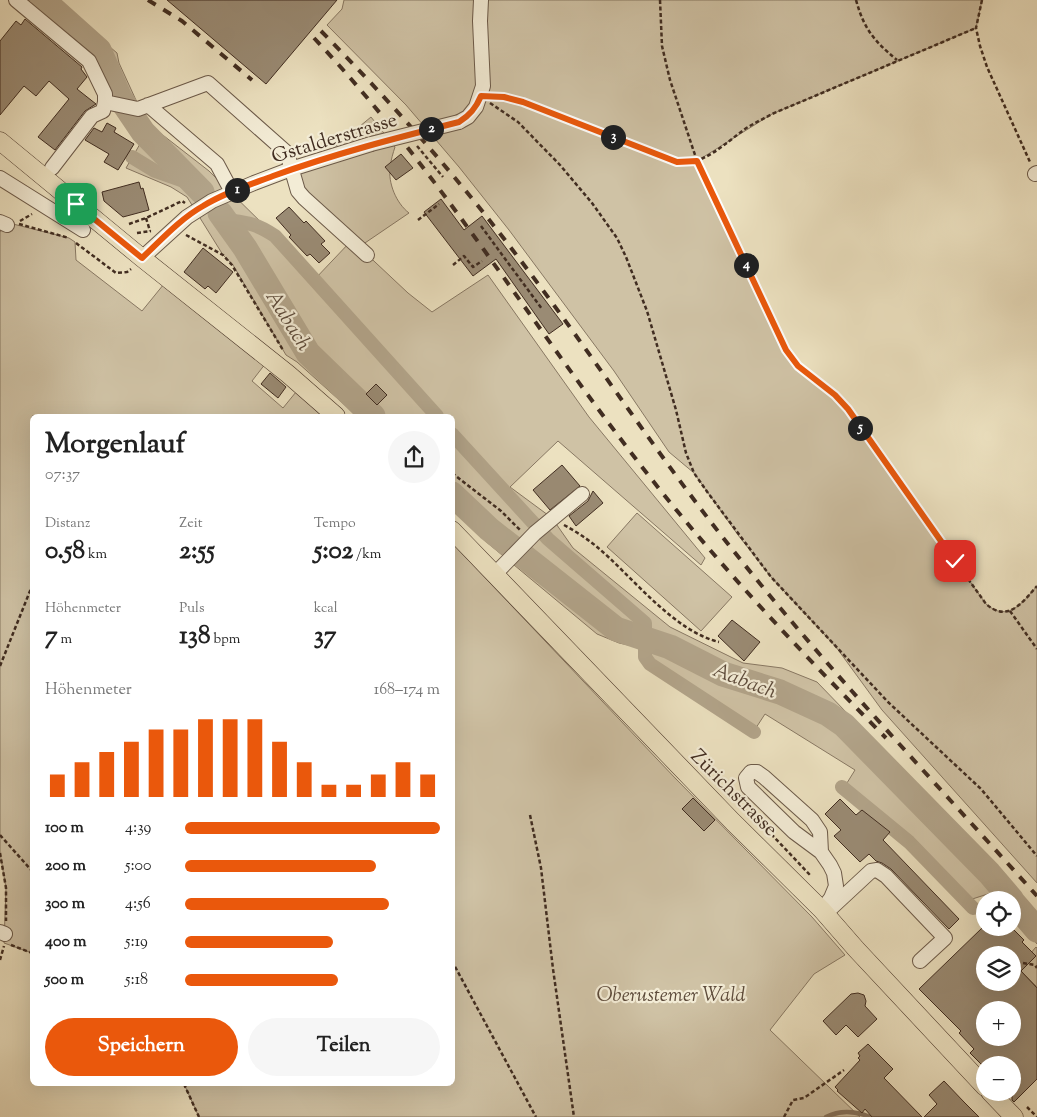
<!DOCTYPE html>
<html lang="de">
<meta charset="utf-8">
<style>
body{margin:0;font-family:"Sorts Mill Goudy",serif;background:#f6f6f6;color:#222;height:100vh;display:flex;flex-direction:column;font-size:19px;white-space:nowrap}
*{box-sizing:border-box;margin:0}
p{font-size:16px;color:#767676}
.icon{flex:none;width:28px;height:28px;fill:none;stroke:currentColor;stroke-width:2;stroke-linecap:round;stroke-linejoin:round}
.map{position:relative;flex:1;overflow:hidden}
.sheet{position:absolute;left:30px;top:414px;width:425px;height:672px;display:flex;flex-direction:column;background:#fff;border-radius:8px;box-shadow:0 5px 20px #0002}
.sheet>*{flex:none}
.controls{position:absolute;left:976px;top:891px;display:grid;gap:10px}
.controls a{display:grid;place-items:center;width:45px;height:45px;border-radius:50%;background:#fff;box-shadow:0 5px 20px #0002;font-size:25px}
.pin{position:absolute;display:grid;place-items:center;width:42px;height:42px;color:#fff;margin:-21px;border-radius:10px;box-shadow:0 2px 8px #0006}
.km{position:absolute;width:25px;height:25px;margin:-12px;border-radius:50%;background:#222;color:#fff;font-size:14px;line-height:25px;text-align:center}
.round{display:grid;place-items:center;flex:none;width:52px;height:52px;border-radius:26px;background:#f6f6f6}
.headline{display:flex;align-items:center;justify-content:space-between;height:85px;padding:0 15px}
h1{font-size:28px;font-weight:700;line-height:38px}
.figures{display:grid;grid-template-columns:repeat(3,1fr);gap:8px;height:85px;padding:5px 15px}
.figures div{display:grid;align-content:center}
.figures b{font-size:25px;font-weight:700}
.figures small{font-size:14px;font-weight:400}
.figures p{font-size:14px}
.chart{height:140px;padding:10px 15px}
.chart p{display:flex;justify-content:space-between}
.chart svg{width:100%;height:90px;margin-top:5px;stroke:#ea580c;stroke-width:6}
.button{display:flex;gap:10px;margin-top:auto;padding:10px 15px}
.button a{flex:1;height:58px;border-radius:30px;background:#ea580c;color:#fff;font-size:20px;font-weight:700;line-height:58px;text-align:center}
.button a+a{background:#f6f6f6;color:#222}
ul{padding:0 15px;list-style:none;font-size:16px}
li{display:grid;grid-template-columns:80px 60px 1fr;align-items:center;height:38px}
li i{height:12px;border-radius:6px;background:#ea580c}
.map>svg:first-child{display:block}
</style>
<div class="map">
<svg width="1037" height="1117" viewBox="0 0 1037 1117">
<rect width="100%" height="100%" fill="#ece1c0"/>
<filter id="stains"><feTurbulence type="fractalNoise" baseFrequency=".004" numOctaves="4"/><feColorMatrix values="0 0 0 0 .2 0 0 0 0 .09 0 0 0 0 .02 0 0 0 .5 -.17"/></filter>
<radialGradient id="worn" r=".72"><stop offset=".6" stop-color="#630" stop-opacity="0"/><stop offset="1" stop-color="#630" stop-opacity=".3"/></radialGradient>
<!-- green -->
<path fill="#cfc2a5" stroke="#887863" d="M28,0H55L117,53L119,63L146,122L209,171L275,236L314,280L351,241L310,205L291,169L320,159L371,117L395,147C393,153 391,160 390,167C388,183 396,203 409,213L359,247L408,293L432,312L488,275L589,417L705,558L701,565L558,441L510,487L552,518L573,548L670,627L743,663L782,668L817,682L990,861L1037,914V944L1013,914L1012,900H1001L994,892L963,902L900,837L842,791L855,770L765,714L752,734L651,668L644,659L642,648L619,643L597,634L484,540L453,509L452,416H357L297,362L286,355L233,265L223,255L187,197L171,187L126,168L140,144L124,123L91,55Z
M344,0H982L976,28L772,114L697,161L786,351L798,366L835,395L847,409L986,604C1008,623 1022,603 1037,586V883L882,710L836,647L771,577L738,535L694,473L669,452L614,371L509,230L459,167L406,105L327,25L342,9Z
M13,224L69,238L75,242L76,260L142,311L168,279L269,359L252,381L283,408L296,392L322,416H32V953L4,943L6,888L0,853V232L3,228Z
M637,513L732,597L701,631L607,547Z
M453,544L676,779L812,917L845,955L814,974L770,1030L860,1117H199L184,1084H452Z
M1036,947L1037,948V987L1018,968Z"/>
<g fill="none" stroke-linecap="round" stroke-linejoin="round">
<!-- stream -->
<path stroke="#857460" stroke-width="4.5" d="M826,1117C840,1110 855,1111 870,1117"/>
<!-- canal -->
<path stroke="#b2a48a" stroke-width="14" d="M132,157L155,171L195,185
M226,220C248,223 256,223 275,236L437,416
M452,434L548,539L645,623V657L650,664L754,732
M842,787L909,842L973,908"/>
<!-- river -->
<path stroke="#b2a48a" stroke-width="25" d="M43,0L99,50L120,98L143,132L202,192
M220,213L245,248L308,353L373,416
M452,494L489,529L616,629L670,647L723,674L780,692L828,714L844,725L989,873L1012,900
M1012,901L1037,930"/>
</g>
<!-- building -->
<path fill="#9a8b74" stroke="#412d21" fill-rule="evenodd" d="M167,0H337L266,84Z
M25,19L82,67L81,69L87,77L77,89L96,104L85,111L55,150L38,137L69,99L49,81L36,96L24,86L0,115V41L16,21L21,25Z
M107,123L116,128L114,132L134,144L118,170L104,162L109,154L85,140L94,128L102,132Z
M401,154L413,168L396,180L385,167Z
M139,182L141,189L143,188L149,210L123,217L104,201L102,192Z
M441,199L464,230L482,216L563,324L549,334L496,259L473,276L424,212Z
M289,207L304,223L306,221L325,241L321,244L330,253L319,263L310,254L307,256L289,237L291,235L276,218Z
M203,248L233,272L216,293L208,286L205,289L184,272Z
M270,373L286,387L278,398L261,384Z
M376,384L387,395L377,405L366,394Z
M562,465L580,486L550,510L533,490Z
M593,491L603,503L576,526L569,516L588,501Z
M732,620L760,642L744,661L718,636Z
M693,798L715,820L704,831L682,809Z
M840,799L856,815L862,810L890,832L883,840L959,919L949,929L891,869L882,863L876,861L869,854L860,862L834,836L841,830L825,814Z
M982,928H1012L1024,940L1022,942L1036,956L1021,971L1037,988V1079L1014,1102L1012,1100V1065H982L970,1053L974,1049L959,1033L961,1031L919,989ZM985,955H1012V982H985ZM985,1010H1012V1038H985Z
M858,993L864,995L866,1001L865,1006L877,1019L858,1037L846,1025L836,1035L823,1021L851,994Z
M868,1044L893,1069L884,1078L922,1117H872L865,1109L862,1113L837,1091L838,1090L835,1087L860,1060L858,1058L860,1056L858,1053Z
M944,1081L964,1102L979,1117H924L937,1104L929,1095Z"/>
<g fill="none" stroke-linecap="round" stroke-linejoin="round">
<!-- minor casing -->
<g stroke="#6c5a49" stroke-width="16">
<path id="minor" d="M16,0L89,61L105,94V102L103,111L92,116L52,168
M105,102L138,109L208,83L287,153L298,191L304,198L367,255
M148,105L217,164L232,192
M459,122L468,117L476,107L483,86L480,21L481,0
M1035,174L1037,173
M0,178L83,230
M0,222L7,225
M142,258L187,217L212,201L254,183L291,169L371,144
M494,575L535,533L582,494
M821,852L820,832L812,820L764,777L757,772H751L746,778L748,787L794,832L821,852L830,865L834,873L836,886L831,898L822,910
M829,910L871,871L877,870L886,876L945,938L920,961
M0,932L5,934"/>
</g>
<!-- major casing -->
<g stroke="#412d21" stroke-width="19">
<path id="major" d="M0,141L142,258L288,374L336,416
M452,530L733,822L822,910L856,949L985,1087
M990,1092L1014,1117"/>
</g>
<!-- path -->
<path stroke="#412d21" stroke-width="2.5" stroke-dasharray="4 2.5" stroke-linecap="butt" d="M660,0L662,46L670,80L697,161L786,351L798,366L835,395L847,409L986,604C1008,623 1022,603 1037,586
M856,0C864,29 874,41 897,60
M982,0L976,28L980,46L987,67L1030,162
M493,97H504L523,102L672,161C700,170 725,143 745,129C754,123 763,119 772,114L976,28
M490,103L518,122L560,165L592,203L617,238L626,257L647,311L676,410L686,453L694,473L708,493L771,577L888,702L981,789L1037,856
M417,146L443,177
M146,218L150,231
M418,220L439,204
M20,221L32,214
M19,224L69,238
M129,224L146,218L182,201L185,203
M481,226L542,309
M137,233L151,231
M186,235L223,255L232,265L283,350
M76,243L116,273L127,272L131,269
M453,265L464,256L473,267L482,261
M452,473L501,511L520,530
M564,525C575,531 586,538 596,546C632,576 673,631 719,642
M1010,611L1037,649
M0,666L32,586
M738,803L774,837L810,875
M530,815L541,868L553,969L574,1117
M0,835L32,871
M0,853L6,888V921
M11,945L32,953
M0,960L4,946
M452,961L536,1117
M1023,963L1035,965L1037,968
M981,1012L985,1016L983,1018
M184,1084L199,1117
M1027,1107L1037,1117
M784,1117L793,1100L804,1098L844,1070"/>
<!-- minor -->
<use href="#minor" stroke="#f3ecd6" stroke-width="14"/>
<!-- major -->
<use href="#major" stroke="#ece1c0" stroke-width="18"/>
<!-- rail -->
<path stroke="#412d21" stroke-width="4" stroke-dasharray="9 9" stroke-linecap="butt" d="M148,0L182,21L252,80
M321,31C393,104 460,180 521,261C585,345 643,433 707,517C809,650 926,772 1037,896
M314,38C432,163 522,310 626,446C705,551 794,645 886,738"/>
<!-- minor-bridge casing -->
<g stroke="#6c5a49" stroke-width="16" stroke-linecap="butt">
<path id="minor-bridge" d="M371,144L459,122"/>
</g>
<!-- minor-bridge -->
<use href="#minor-bridge" stroke="#f3ecd6" stroke-width="14"/>
</g>
<g fill="none" stroke-linecap="round" stroke-linejoin="round">
<!-- route casing -->
<g stroke="#fff" stroke-width="10">
<path id="route" d="M76,204L142,258C161,240 180,219 203,206C224,193 249,185 273,176C334,154 396,138 459,122C470,115 476,108 481,96L504,97L523,102L677,162L697,161L786,350L798,366L835,395L848,409L955,561"/>
</g>
<!-- route -->
<use href="#route" stroke="#ea580c" stroke-width="6"/>
</g>
<g text-anchor="middle" stroke-width="4.5" stroke-linejoin="round" paint-order="stroke">
<!-- street labels -->
<g font-size="20" fill="#412d21" stroke="#f3ecd6">
<text transform="translate(334 137) rotate(-17)" y="7">Gstalderstrasse</text>
<text transform="translate(735 792) rotate(45)" y="7">Zürichstrasse</text>
</g>
<!-- park labels -->
<g font-size="20" font-style="italic" fill="#5d4b3b" stroke="#f3ecd6">
<text x="671" y="1001">Oberustemer Wald</text>
</g>
<!-- water labels -->
<g font-size="21" font-style="italic" fill="#5d4b3b" stroke="#f3ecd6">
<text transform="translate(289 320) rotate(58)" y="7">Aabach</text>
<text transform="translate(745 680) rotate(21)" y="7">Aabach</text>
</g>
</g>
<rect width="100%" height="100%" filter="url(#stains)"/>
<rect width="100%" height="100%" fill="url(#worn)"/>
</svg>
<div class="controls">
<a><svg class="icon" aria-label="locate" viewBox="0 0 24 24"><circle cx="12" cy="12" r="6"/><path d="M12 2v4M12 18v4M2 12h4M18 12h4"/></svg></a>
<a><svg class="icon" aria-label="layers" viewBox="0 0 24 24"><path d="M12 4l9 5-9 5-9-5zM3 14l9 5 9-5"/></svg></a>
<a>+</a>
<a>−</a>
</div>
<div class="pin" style="left:76px;top:204px;background:#1e9e55"><svg class="icon" aria-label="arrive" viewBox="0 0 24 24"><path d="M6 21V4h12l-3 4 3 4H6"/></svg></div>
<div class="pin" style="left:955px;top:561px;background:#d93025"><svg class="icon" aria-label="check" viewBox="0 0 24 24"><path d="M5 12l5 5 9-10"/></svg></div>
<b class="km" style="left:237px;top:190px">1</b>
<b class="km" style="left:431px;top:129px">2</b>
<b class="km" style="left:613px;top:137px">3</b>
<b class="km" style="left:746px;top:265px">4</b>
<b class="km" style="left:860px;top:428px">5</b>
<section class="sheet">
<div class="headline"><div><h1>Morgenlauf</h1><p>07:37</p></div><a class="round"><svg class="icon" aria-label="share" viewBox="0 0 24 24"><path d="M12 15V3M7 8l5-5 5 5M5 13v7h14v-7"/></svg></a></div>
<div class="figures">
<div><p>Distanz</p><b>0.58<small> km</small></b></div>
<div><p>Zeit</p><b>2:55</b></div>
<div><p>Tempo</p><b>5:02<small> /km</small></b></div>
</div>
<div class="figures">
<div><p>Höhenmeter</p><b>7<small> m</small></b></div>
<div><p>Puls</p><b>138<small> bpm</small></b></div>
<div><p>kcal</p><b>37</b></div>
</div>
<div class="chart"><p><span>Höhenmeter</span>168–174 m</p>
<svg viewBox="0 0 160 44" preserveAspectRatio="none"><path d="M5 44V33M15 44V27M25 44V22M35 44V17M45 44V11M55 44V11M65 44V6M75 44V6M85 44V6M95 44V17M105 44V27M115 44V38M125 44V38M135 44V33M145 44V27M155 44V33"/></svg>
</div>
<ul>
<li><b>100 m</b>4:39<i style="width:100%"></i></li>
<li><b>200 m</b>5:00<i style="width:75%"></i></li>
<li><b>300 m</b>4:56<i style="width:80%"></i></li>
<li><b>400 m</b>5:19<i style="width:58%"></i></li>
<li><b>500 m</b>5:18<i style="width:60%"></i></li>
</ul>
<div class="button"><a>Speichern</a><a>Teilen</a></div>
</section>
</div>
